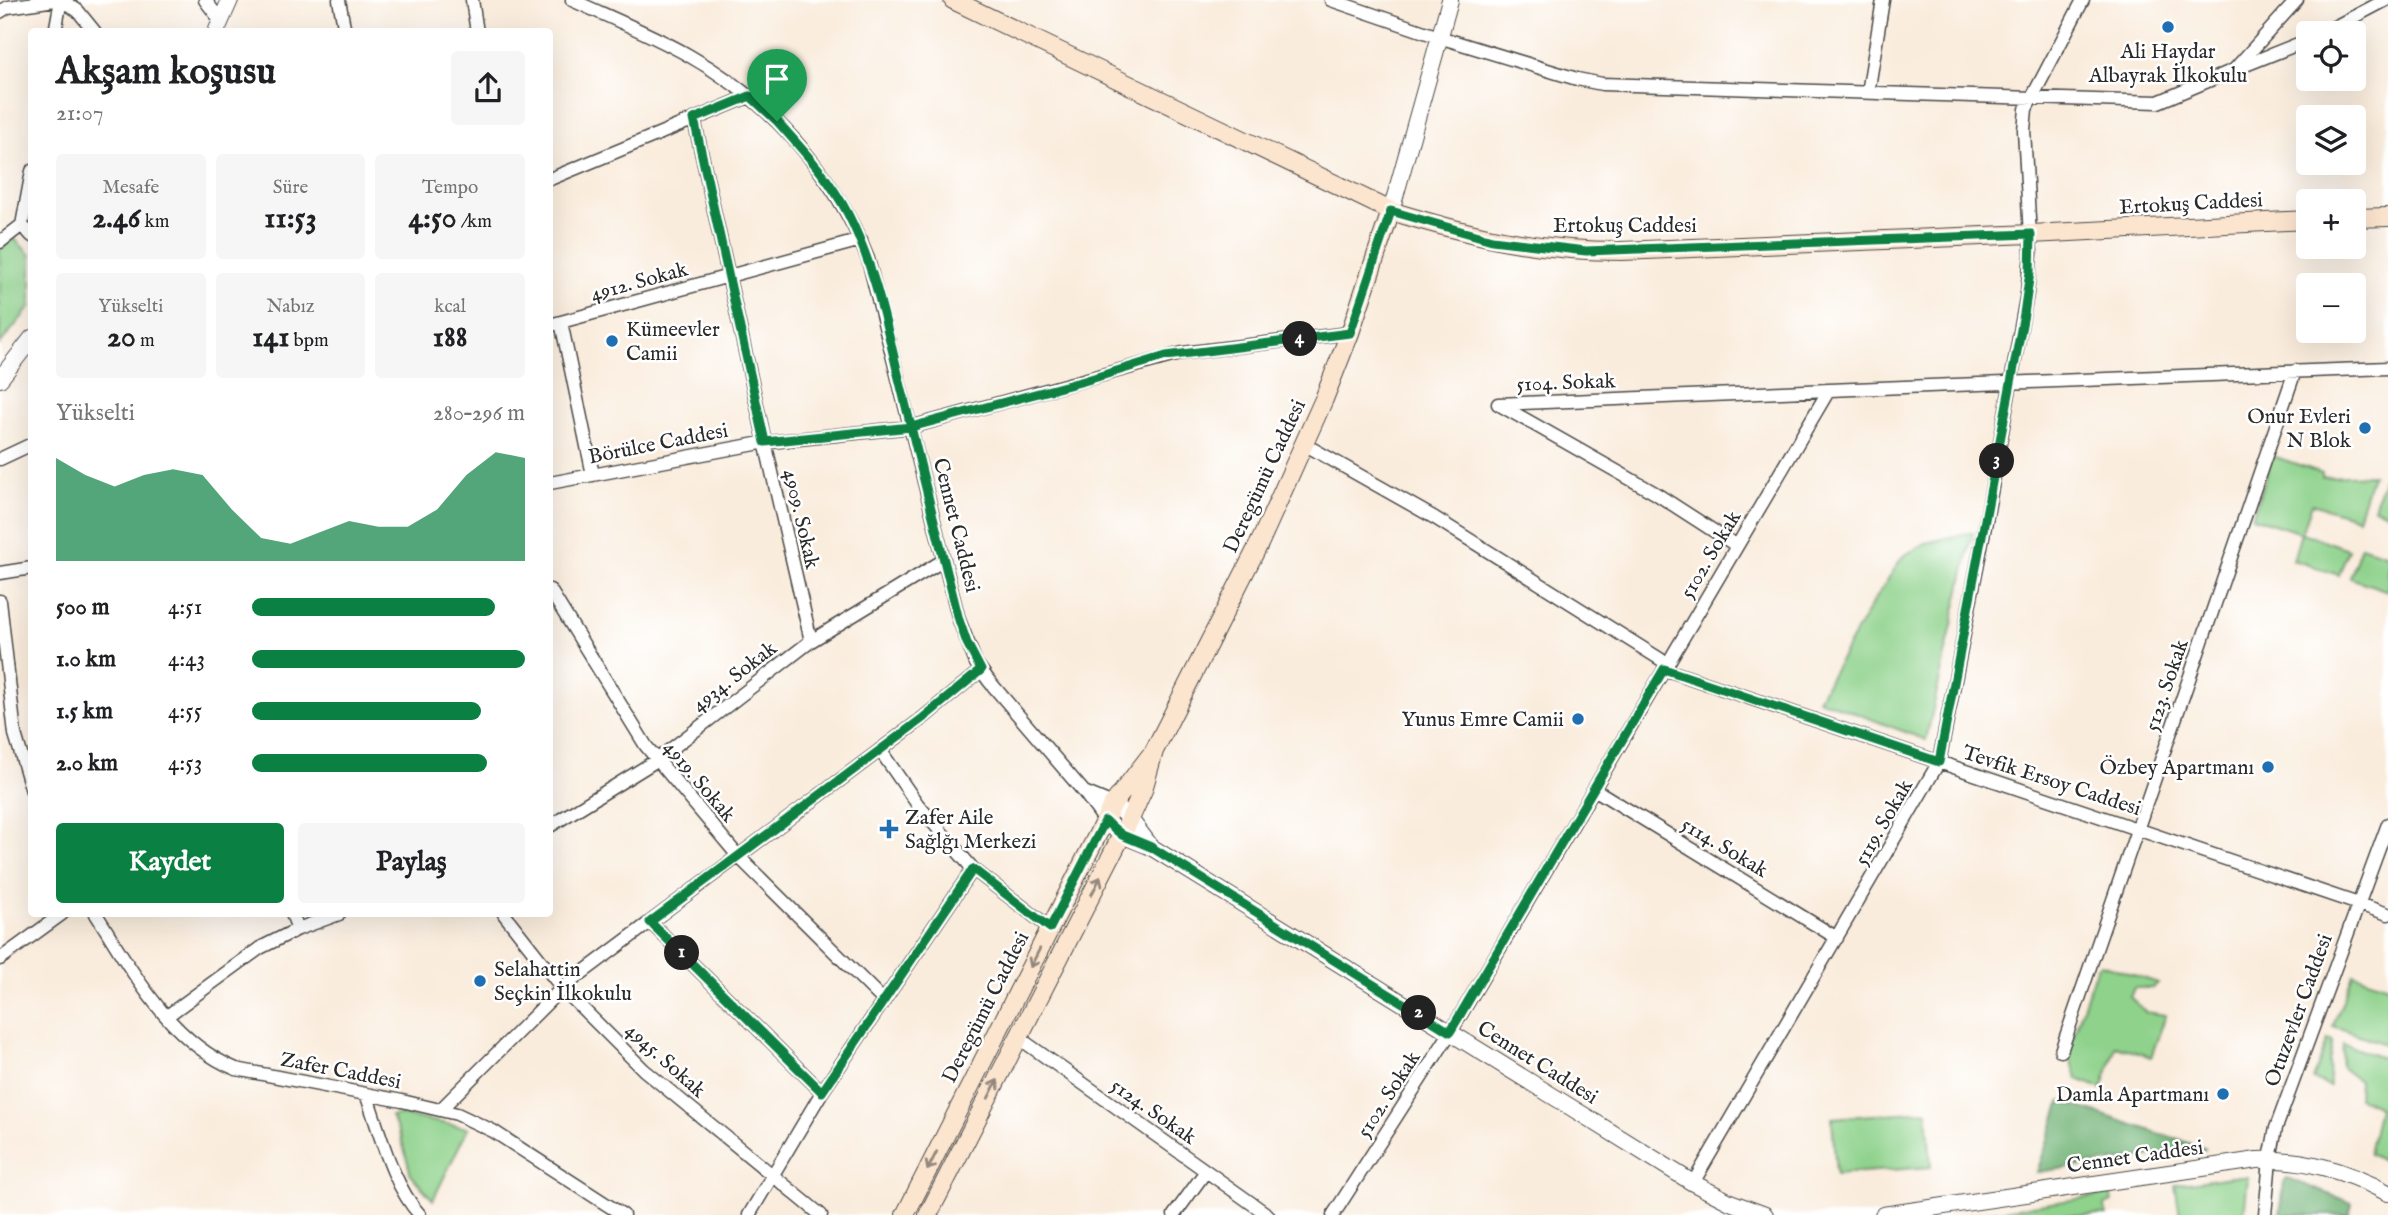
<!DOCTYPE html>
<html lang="tr">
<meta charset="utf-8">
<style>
body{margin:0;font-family:"IM FELL English",serif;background:#f6f6f6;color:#202124;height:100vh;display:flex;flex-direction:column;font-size:26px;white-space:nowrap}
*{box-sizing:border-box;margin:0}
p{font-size:23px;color:#757577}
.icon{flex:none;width:38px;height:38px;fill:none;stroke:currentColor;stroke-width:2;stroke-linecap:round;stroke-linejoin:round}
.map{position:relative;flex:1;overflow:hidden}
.details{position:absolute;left:28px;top:28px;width:525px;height:889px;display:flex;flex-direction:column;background:#fff;border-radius:7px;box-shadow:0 7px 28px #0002}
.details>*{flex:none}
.tools{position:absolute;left:2296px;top:21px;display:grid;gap:14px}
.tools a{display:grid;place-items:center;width:70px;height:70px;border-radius:7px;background:#fff;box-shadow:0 7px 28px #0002;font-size:35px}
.pin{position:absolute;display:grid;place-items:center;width:60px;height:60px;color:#fff;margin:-72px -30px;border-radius:50% 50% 50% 0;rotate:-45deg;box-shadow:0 0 7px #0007}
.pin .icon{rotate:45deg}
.km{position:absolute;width:35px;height:35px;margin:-18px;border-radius:50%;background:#222;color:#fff;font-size:19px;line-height:35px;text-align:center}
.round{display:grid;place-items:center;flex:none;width:74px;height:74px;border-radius:7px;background:#f6f6f6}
.overview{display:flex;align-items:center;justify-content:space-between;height:119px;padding:0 28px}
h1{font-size:38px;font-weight:700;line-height:52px}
.figures{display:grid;grid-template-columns:repeat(3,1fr);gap:10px;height:119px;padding:7px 28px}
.figures div{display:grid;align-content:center;border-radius:7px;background:#f6f6f6;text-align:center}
.figures b{font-size:30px;font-weight:700}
.figures small{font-size:19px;font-weight:400}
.figures p{font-size:19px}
.chart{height:196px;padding:14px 28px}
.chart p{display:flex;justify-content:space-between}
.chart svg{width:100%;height:126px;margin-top:7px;fill:#0b8043;opacity:.7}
.primary-button{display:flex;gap:14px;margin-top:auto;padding:14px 28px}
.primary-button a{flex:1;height:80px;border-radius:7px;background:#0b8043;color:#fff;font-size:28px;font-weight:700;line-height:80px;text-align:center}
.primary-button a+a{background:#f6f6f6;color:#202124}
ul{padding:0 28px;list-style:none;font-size:23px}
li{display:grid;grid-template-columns:112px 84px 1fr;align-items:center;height:52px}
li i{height:18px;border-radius:9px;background:#0b8043}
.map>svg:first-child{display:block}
</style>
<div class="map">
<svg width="2388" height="1215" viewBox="0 0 2388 1215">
<rect width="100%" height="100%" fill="#fff"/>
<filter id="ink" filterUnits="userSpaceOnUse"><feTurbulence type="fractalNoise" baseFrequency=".0143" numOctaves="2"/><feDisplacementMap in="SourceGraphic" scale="14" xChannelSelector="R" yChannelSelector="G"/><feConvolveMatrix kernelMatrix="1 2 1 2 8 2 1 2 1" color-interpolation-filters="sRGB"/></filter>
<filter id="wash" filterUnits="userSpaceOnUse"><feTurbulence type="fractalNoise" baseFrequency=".00686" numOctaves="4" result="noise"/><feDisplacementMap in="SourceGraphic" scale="28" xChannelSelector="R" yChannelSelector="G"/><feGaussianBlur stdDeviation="1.57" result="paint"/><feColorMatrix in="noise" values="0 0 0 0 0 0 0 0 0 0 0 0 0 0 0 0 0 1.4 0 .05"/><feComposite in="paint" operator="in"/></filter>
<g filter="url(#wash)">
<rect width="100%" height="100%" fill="#f9ecdc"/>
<!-- green -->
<path fill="#8ed28b" stroke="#5c7e5b" stroke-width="2" d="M14,238L31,256V306L0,344V250Z
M2273,456L2322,473V477L2372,475L2358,518L2312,504L2302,533L2348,549L2339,575L2293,560L2301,533L2252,517Z
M2386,471L2388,472V513L2374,508Z
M1973,532L1926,740L1818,699L1870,607L1903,556L1926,543Z
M2361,546L2388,555V591L2350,578Z
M2101,964L2158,983L2153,988H2134L2130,997L2146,1012L2166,1015L2151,1057L2116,1046L2102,1089L2078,1079L2069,1056V1049L2097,966Z
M2353,974L2388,986V1045L2333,1026Z
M2328,1039L2333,1041L2329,1062L2330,1086L2313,1080Z
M2343,1044L2388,1060V1164L2369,1154L2379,1107L2358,1098L2359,1081L2341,1067Z
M1927,1111L1931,1167L1836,1174L1832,1118Z
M400,1115L468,1128L433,1200L411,1175L401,1137L391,1116Z
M2231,1177H2248L2244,1215H2180L2175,1185Z
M2110,1194L2113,1201L2104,1206L2107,1215H1971Z"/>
<!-- forest -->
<path fill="#72b477" stroke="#4e7051" stroke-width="2" d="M2061,1101L2206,1149L2037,1172Z
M2287,1178L2352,1203L2349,1215H2280L2284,1182Z"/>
</g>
<g filter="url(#ink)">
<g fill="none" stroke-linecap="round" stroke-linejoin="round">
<!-- minor casing -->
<g stroke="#4a4846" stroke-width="15">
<path id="minor" d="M62,0L78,11L95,32
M205,0L221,21
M339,0L345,32
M472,0L477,32
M572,0C611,18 651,34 688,55C770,101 834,172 868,259L959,620L976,663L989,681L1084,792
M1331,0L1439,37L1577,79L1602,84L2158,102L2234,70L2297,0
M0,12L8,7L55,0
M55,32L61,0
M2323,33L2386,0
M2238,68L2308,40
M1868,93L1883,0
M694,119L765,442L811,641
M550,179L750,96
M22,225L32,236
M0,242L22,225L32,171
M561,322L593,475
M550,325L861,240
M1304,444L1435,518L1668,664
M0,459L32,444
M550,483L761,443L911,427L1183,353L1350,333
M1737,546L1655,493L1498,404L1829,390
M0,573L32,568
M550,590L646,746L738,856L884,1001
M0,601L15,734L32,791
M1664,669L2388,914
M880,750L918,805L973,869L1050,928
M1594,789L1837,938
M1105,821L1084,792L1113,804
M550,826L657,760L811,641L944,560
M96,914C133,972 169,1041 236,1069L402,1101L457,1114L493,1131L623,1215
M292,914L298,929
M504,914L562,988L644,1070L821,1215
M650,922L822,1092
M0,959L62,914
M167,1016L260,948L298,929L339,914
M1019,1038L1268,1215
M2061,1051L2295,371
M366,1094C380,1132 392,1185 420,1215
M441,1109L562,988L923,718L981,670
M1693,1183L1939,762L1986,521L2027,293L2031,254L2024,130L2026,109L2083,0
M749,1215L822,1092L973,869
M1174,1215L1206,1171
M1333,1215L1450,1033L1829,390L2388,368
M2265,1215L2270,1159L2276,1128L2388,824"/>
</g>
<!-- tertiary casing -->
<g stroke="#4a4846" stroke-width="18">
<path id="tertiary" d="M216,32L230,0
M1391,211L1450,0
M0,379L32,338
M1105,821L1122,835L1151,847L1130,819L1113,804
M1151,847L1693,1183L1730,1202L1765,1215
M1883,1215L2257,1160C2305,1158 2346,1171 2388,1193"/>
</g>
<!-- secondary casing -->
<g stroke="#4a4846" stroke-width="20">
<path id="secondary" d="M953,0L1391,211C1472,236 1536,251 1622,251L2031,234L2308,220
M2354,218L2388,217
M905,1215L1113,804L1150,756
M928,1215L1130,819L1143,790L1154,751L1260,542L1324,399L1350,333L1391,211"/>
</g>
<!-- minor -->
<use href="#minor" stroke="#fff" stroke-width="12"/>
<!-- tertiary -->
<use href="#tertiary" stroke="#fff" stroke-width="16"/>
<!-- secondary -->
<use href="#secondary" stroke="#fce5cf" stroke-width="18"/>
</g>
<!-- one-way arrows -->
<defs><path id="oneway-shaft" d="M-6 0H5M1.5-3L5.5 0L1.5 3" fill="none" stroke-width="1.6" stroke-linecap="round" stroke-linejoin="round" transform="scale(1.75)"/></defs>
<g stroke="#94887d">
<use href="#oneway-shaft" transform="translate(1096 886) rotate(-63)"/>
<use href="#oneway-shaft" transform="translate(1035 958) rotate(117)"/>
<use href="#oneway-shaft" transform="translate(993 1089) rotate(-63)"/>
<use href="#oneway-shaft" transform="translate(932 1161) rotate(117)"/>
</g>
</g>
<g fill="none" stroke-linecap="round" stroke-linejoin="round" filter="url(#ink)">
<!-- route casing -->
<g stroke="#fff" stroke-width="14">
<path id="route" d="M777,121C803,150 830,179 848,214C875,267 886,325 900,382C919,461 939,541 959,620L967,643L981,670L923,718L650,922L822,1092L973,869L1050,928L1105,821L1122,835L1151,847L1450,1032L1664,669L1939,762L2024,314L2030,272L2031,234L1586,251L1492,240L1391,211L1350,333L1166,356L1084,381L911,427L765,442L694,119L750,96L777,121"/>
</g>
<!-- route -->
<use href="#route" stroke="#0b8043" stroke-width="9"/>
</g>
<!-- markers -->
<g fill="#1f6fb2" stroke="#fff" stroke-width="2.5">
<circle cx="2168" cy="27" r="7"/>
<circle cx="612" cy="341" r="7"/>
<circle cx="2365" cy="428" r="7"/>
<circle cx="1578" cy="719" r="7"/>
<circle cx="2268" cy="767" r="7"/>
<path d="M885.5 818.5h7v7h7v7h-7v7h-7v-7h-7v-7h7z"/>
<circle cx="480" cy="981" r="7"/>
<circle cx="2223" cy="1094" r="7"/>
</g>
<g text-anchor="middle" stroke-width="5" stroke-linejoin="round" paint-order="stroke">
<!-- poi labels -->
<g font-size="21" fill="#2b2b2b" stroke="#fff" text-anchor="end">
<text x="2168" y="58" text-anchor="middle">Ali Haydar<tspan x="2168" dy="24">Albayrak İlkokulu</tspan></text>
<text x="626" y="336" text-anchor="start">Kümeevler<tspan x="626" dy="24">Camii</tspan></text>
<text x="2351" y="423">Onur Evleri<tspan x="2351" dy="24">N Blok</tspan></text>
<text x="1564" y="726">Yunus Emre Camii</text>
<text x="2254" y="774">Özbey Apartmanı</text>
<text x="905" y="824" text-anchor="start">Zafer Aile<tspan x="905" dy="24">Sağlğı Merkezi</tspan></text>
<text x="494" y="976" text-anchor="start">Selahattin<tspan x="494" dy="24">Seçkin İlkokulu</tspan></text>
<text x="2209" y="1101">Damla Apartmanı</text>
</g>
<!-- street labels -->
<g font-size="21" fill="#2b2b2b" stroke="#fff">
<text transform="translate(2191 203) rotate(-3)" y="7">Ertokuş Caddesi</text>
<text x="1625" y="232">Ertokuş Caddesi</text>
<text transform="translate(639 281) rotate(-15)" y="7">4912. Sokak</text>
<text transform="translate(1566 382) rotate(-2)" y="7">5104. Sokak</text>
<text transform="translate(658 443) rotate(-11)" y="7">Börülce Caddesi</text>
<text transform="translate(1264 476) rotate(-65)" y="7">Deregümü Caddesi</text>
<text transform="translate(802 519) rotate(77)" y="7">4909. Sokak</text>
<text transform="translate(957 525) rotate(76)" y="7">Cennet Caddesi</text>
<text transform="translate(1710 554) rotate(-59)" y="7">5102. Sokak</text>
<text transform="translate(734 676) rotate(-38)" y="7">4934. Sokak</text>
<text transform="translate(2166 685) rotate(-71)" y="7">5123. Sokak</text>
<text transform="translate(2052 780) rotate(18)" y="7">Tevfik Ersoy Caddesi</text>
<text transform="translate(700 781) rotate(50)" y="7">4919. Sokak</text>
<text transform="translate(1883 822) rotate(-60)" y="7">5119. Sokak</text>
<text transform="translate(1725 847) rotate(31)" y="7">5114. Sokak</text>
<text transform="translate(985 1007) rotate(-63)" y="7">Deregümü Caddesi</text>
<text transform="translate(2298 1010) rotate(-70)" y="7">Otuzevler Caddesi</text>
<text transform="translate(666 1060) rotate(42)" y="7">4945. Sokak</text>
<text transform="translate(1538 1062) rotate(32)" y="7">Cennet Caddesi</text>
<text transform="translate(341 1070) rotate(11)" y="7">Zafer Caddesi</text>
<text transform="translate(1388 1094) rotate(-57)" y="7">5102. Sokak</text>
<text transform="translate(1154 1111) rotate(35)" y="7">5124. Sokak</text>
<text transform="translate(2135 1156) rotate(-8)" y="7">Cennet Caddesi</text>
</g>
</g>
</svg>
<div class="tools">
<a><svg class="icon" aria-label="locate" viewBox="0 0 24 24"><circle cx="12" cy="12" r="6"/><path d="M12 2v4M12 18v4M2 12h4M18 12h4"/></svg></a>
<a><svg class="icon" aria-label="layers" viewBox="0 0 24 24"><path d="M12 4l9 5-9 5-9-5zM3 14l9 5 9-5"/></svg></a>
<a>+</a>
<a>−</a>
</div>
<div class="pin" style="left:777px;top:121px;background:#1e9e55"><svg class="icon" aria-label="arrive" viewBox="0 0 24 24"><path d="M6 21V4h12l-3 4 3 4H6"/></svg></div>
<b class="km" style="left:682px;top:953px">1</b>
<b class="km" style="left:1419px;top:1013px">2</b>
<b class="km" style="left:1997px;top:461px">3</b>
<b class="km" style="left:1300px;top:339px">4</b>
<section class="details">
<div class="overview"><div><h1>Akşam koşusu</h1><p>21:07</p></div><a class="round"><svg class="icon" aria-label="share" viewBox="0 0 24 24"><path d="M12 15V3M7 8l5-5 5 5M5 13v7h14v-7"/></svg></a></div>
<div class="figures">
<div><p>Mesafe</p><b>2.46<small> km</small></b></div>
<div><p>Süre</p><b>11:53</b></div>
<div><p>Tempo</p><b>4:50<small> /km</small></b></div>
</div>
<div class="figures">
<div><p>Yükselti</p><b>20<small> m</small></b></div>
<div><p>Nabız</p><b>141<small> bpm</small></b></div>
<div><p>kcal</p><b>188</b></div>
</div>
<div class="chart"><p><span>Yükselti</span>280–296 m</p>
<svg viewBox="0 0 160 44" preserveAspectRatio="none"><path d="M0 44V8L10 14L20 18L30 14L40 12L50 14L60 26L70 36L80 38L90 34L100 30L110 32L120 32L130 26L140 14L150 6L160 8V44z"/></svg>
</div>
<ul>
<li><b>500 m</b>4:51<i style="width:89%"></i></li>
<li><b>1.0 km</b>4:43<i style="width:100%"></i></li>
<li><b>1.5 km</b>4:55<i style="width:84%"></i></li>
<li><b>2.0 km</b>4:53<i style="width:86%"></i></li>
</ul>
<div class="primary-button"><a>Kaydet</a><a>Paylaş</a></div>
</section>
</div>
